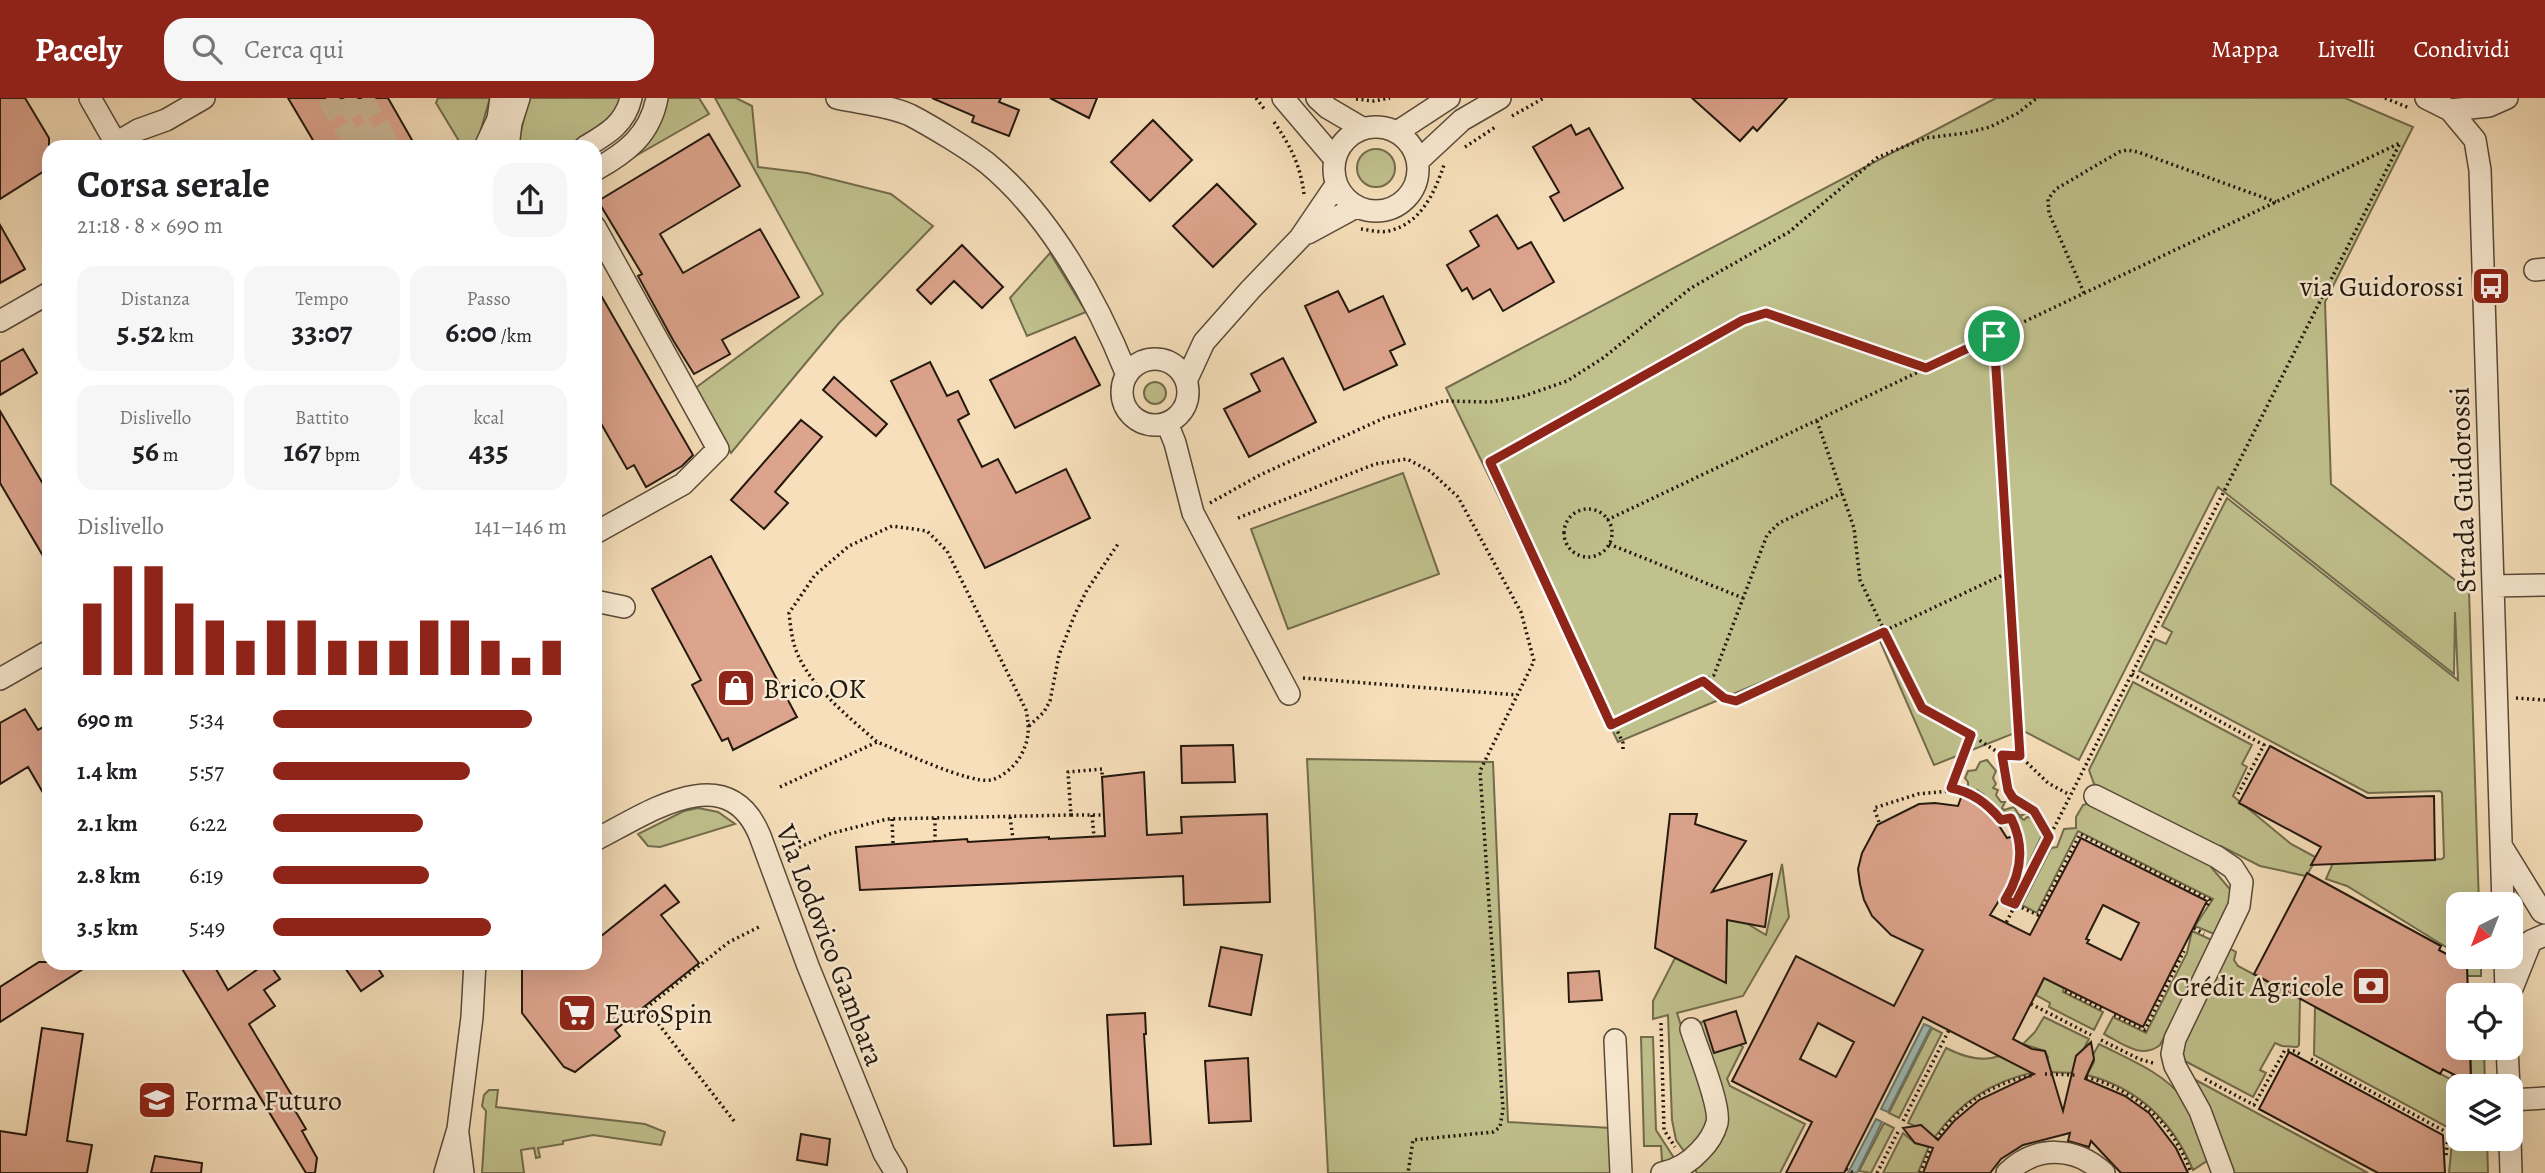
<!DOCTYPE html>
<html lang="it">
<meta charset="utf-8">
<style>
body{margin:0;font-family:Alegreya,serif;background:#f6f6f6;color:#202124;height:100vh;display:flex;flex-direction:column;font-size:26px;white-space:nowrap}
*{box-sizing:border-box;margin:0}
p{font-size:23px;color:#757577}
.icon{flex:none;width:38px;height:38px;fill:none;stroke:currentColor;stroke-width:2;stroke-linecap:round;stroke-linejoin:round}
.map{position:relative;flex:1;overflow:hidden}
.side{position:absolute;left:42px;top:42px;width:560px;height:830px;display:flex;flex-direction:column;background:#fff;border-radius:21px;box-shadow:0 7px 28px #0002}
.side>*{flex:none}
.needle{width:46px;rotate:222deg}
.buttons{position:absolute;left:2446px;top:794px;display:grid;gap:14px}
.buttons a{display:grid;place-items:center;width:77px;height:77px;border-radius:14px;background:#fff;box-shadow:0 7px 28px #0002;font-size:35px}
.pin{position:absolute;display:grid;place-items:center;width:60px;height:60px;color:#fff;margin:-30px;border:4px solid #fff;border-radius:50%;box-shadow:0 2px 7px #0007}
.round{display:grid;place-items:center;flex:none;width:74px;height:74px;border-radius:21px;background:#f6f6f6}
.headline{display:flex;align-items:center;justify-content:space-between;height:119px;padding:0 35px}
h1{font-size:38px;font-weight:600;line-height:52px}
.figures{display:grid;grid-template-columns:repeat(3,1fr);gap:10px;height:119px;padding:7px 35px}
.figures div{display:grid;align-content:center;border-radius:18px;background:#f6f6f6;text-align:center}
.figures b{font-size:30px;font-weight:600}
.figures small{font-size:19px;font-weight:400}
.figures p{font-size:19px}
.chart{height:196px;padding:14px 35px}
.chart p{display:flex;justify-content:space-between}
.chart svg{width:100%;height:126px;margin-top:7px;stroke:#8f2418;stroke-width:6}
ul{padding:0 35px;list-style:none;font-size:23px}
li{display:grid;grid-template-columns:112px 84px 1fr;align-items:center;height:52px}
li i{height:18px;border-radius:9px;background:#8f2418}
header{display:flex;align-items:center;gap:42px;box-sizing:border-box;height:98px;padding:0 35px;background:#8f2418;color:#fff}
header strong{font-size:33px}
nav{display:flex;gap:38px;margin-inline-start:auto;font-size:24px}
.search{width:490px;height:63px;background:#f6f6f6;display:flex;align-items:center;gap:18px;box-sizing:border-box;padding:0 24px;border-radius:21px;color:#757577;font-size:26px}
.map>svg:first-child{display:block}
</style>
<header>
<strong>Pacely</strong>
<div class="search"><svg class="icon" aria-label="search" viewBox="0 0 24 24"><circle cx="10" cy="10" r="6"/><path d="M15 15l6 6"/></svg>Cerca qui</div>
<nav><a>Mappa</a><a>Livelli</a><a>Condividi</a></nav>
</header>
<div class="map">
<svg width="2545" height="1075" viewBox="0 0 2545 1075">
<rect width="100%" height="100%" fill="#f6dfba"/>
<filter id="stains"><feTurbulence type="fractalNoise" baseFrequency=".00286" numOctaves="4"/><feColorMatrix values="0 0 0 0 .2 0 0 0 0 .09 0 0 0 0 .02 0 0 0 .5 -.17"/></filter>
<radialGradient id="worn" r=".72"><stop offset=".6" stop-color="#630" stop-opacity="0"/><stop offset="1" stop-color="#630" stop-opacity=".3"/></radialGradient>
<!-- green -->
<path fill="#c0c18d" stroke="#726c4d" stroke-width="2" d="M438,0H490L477,45L468,48L459,43L436,5Z
M529,0H625L606,30L571,49H517Z
M663,0H699L709,16L618,68Z
M715,0H736L752,8L758,69L807,75L891,96L933,128L839,225L731,355L694,291L823,196Z
M1996,0H2345L2413,29L2325,204L2331,386L2469,493L2479,807H2459V859H2481V878H2467V867L2454,860V854L2347,788L2326,781L2333,765L2442,761L2444,759L2442,695L2440,693L2368,695L2139,573L2155,541L2166,546L2172,534L2162,528L2227,400L2458,582L2455,514L2454,576L2218,389L2079,662L2022,632L1934,667L1877,536L1618,644L1446,290Z
M1357 70a19 19 0 1 1 38 0a19 19 0 1 1-38 0Z
M1050,155L1086,214L1027,238L1010,200Z
M1144 295a11 11 0 1 1 22 0a11 11 0 1 1-22 0Z
M1403,375L1439,476L1288,531L1251,431Z
M2133,584L2252,647L2242,666L2247,669L2233,698L2291,746L2317,760L2306,778L2260,768L2221,748L2219,751L2094,686L2089,672Z
M1307,661L1493,664L1508,1024L1611,1030L1610,1075H1328Z
M1987,662L1996,673L1993,680L1996,686L1993,690L1998,692L1996,697L2001,704H2005L2002,710L2004,712L2014,709L2019,717H2023L2020,719L2024,722L2027,719L2033,720L2042,737L2025,773L2023,772L2025,748L2015,719L2008,717L2002,719L1983,701L1984,697L1977,692L1973,695L1968,692V684L1965,680L1968,673L1976,672L1980,664Z
M2092,704L2212,766L2211,769L2234,796L2214,836L2195,828L2213,801L2078,733L2037,815L2022,807L2051,750L2057,749L2064,731L2076,730V719L2083,707Z
M698,710L718,714L735,726L660,749L648,748L638,736L684,713Z
M1782,766L1789,819L1743,898L1677,915L1709,1015L1703,1036L1686,1056L1676,1042L1672,1022L1668,917L1653,921V903L1675,860L1725,884L1727,821L1746,825L1766,837Z
M2192,833L2214,843L2160,947C2142,962 2121,945 2104,936L2113,919L2146,935L2187,855Z
M2229,850L2236,854L2234,862L2238,868L2300,901L2299,947L2297,949L2282,948L2275,945L2260,972L2266,975L2253,999L2183,962L2182,954L2185,943Z
M2044,880L2064,890L2063,894L2103,914L2094,932L2049,909L2050,905L2036,897Z
M2315,909L2450,981L2453,976L2465,982L2471,975L2470,950H2484L2485,989H2459V1041H2487L2488,1075H2449L2453,1034L2451,1031L2314,957Z
M2044,919L2089,941L2083,952L2076,958L2077,975L2044,974L2048,959L2045,953L2023,946L2035,934Z
M1704,923L1743,949L1727,981L1730,988L1805,1026L1780,1075H1697L1693,1068L1724,1030L1728,1020L1698,926Z
M1932,930L1942,935L1899,1020L1889,1015Z
M1641,939H1653L1656,1032L1676,1063H1662L1661,1048H1644Z
M2099,946C2128,961 2161,973 2183,1000L2210,1061L2193,1072C2173,1024 2138,990 2087,977L2094,964L2093,957Z
M1946,950C1962,958 1981,965 1999,958L2035,974C1992,983 1960,1004 1934,1040L1921,1027L1915,1028L1908,1025Z
M2192,980L2368,1075H2231Z
M489,992H498L496,1009L645,1026L665,1034L661,1047L593,1037L563,1043V1046L538,1050L540,1059L536,1060L534,1050L521,1052L524,1075H482L486,1013L482,1008L484,997Z
M1884,1025L1894,1030L1871,1075L1859,1073Z
M1903,1035L1915,1045L1929,1048L1918,1075H1883Z"/>
<!-- water -->
<path fill="#9ebcb6" stroke="#6d7a72" stroke-width="2" d="M1924,926L1931,929L1888,1014L1881,1011Z
M1876,1021L1882,1024L1857,1075H1848Z"/>
<!-- building -->
<path fill="#dda48d" stroke="#23180d" stroke-width="2" fill-rule="evenodd" d="M0,0H25L49,40V70L0,101Z
M288,0H388L416,49H317Z
M932,0H1001L999,4L1019,12L1009,38L972,24L974,18Z
M1050,0H1097L1089,20Z
M1692,0H1787L1757,33L1753,29L1740,43Z
M1153,22L1192,62L1150,103L1111,64Z
M1571,27L1576,37L1589,30L1623,90L1564,123L1550,99L1559,94L1533,49Z
M709,36L740,88L660,136L683,175L760,131L799,199L722,242L730,256L694,276L673,242L638,178L642,176L598,103Z
M1217,86L1256,126L1213,169L1173,128Z
M1497,117L1518,151L1531,144L1554,184L1503,213L1490,191L1473,201L1467,190L1462,193L1447,167L1479,148L1470,133Z
M0,127L25,171L0,185Z
M962,147L1003,189L982,210L954,183L931,206L917,192Z
M595,187L693,357L682,368L646,389L634,367L627,371L595,315Z
M1338,193L1349,214L1383,198L1405,246L1390,253L1397,267L1344,292L1305,208Z
M1075,239L1100,287L1015,330L990,282Z
M23,251L37,275L0,297V264Z
M1283,260L1316,324L1249,359L1224,311L1260,293L1251,276Z
M930,264L947,298L958,293L969,316L958,322L982,369L998,361L1016,395L1066,371L1090,420L985,470L891,283Z
M834,279L887,326L876,338L823,292Z
M0,313L49,396V468L0,385Z
M801,322L822,339L775,394L788,405L764,431L731,402Z
M711,458L797,619L733,652L728,640L722,643L692,587L701,582L652,491Z
M25,611L38,632L49,626V705L28,669L0,686V625Z
M1233,647L1235,684L1182,685L1181,648Z
M2270,648L2367,700L2434,698L2435,762L2311,767L2321,749L2239,705Z
M1144,674L1147,737L1182,735L1181,719L1267,716L1270,804L1184,807L1183,778L860,792L856,749L967,741L968,744L1049,739V741L1105,738L1102,679Z
M1963,694L1989,712L2007,740L2017,737L2018,763L2013,780L1990,817L2030,837L2081,740L2207,803L2143,929L2044,880L2013,941L2032,951L2045,953L2063,1013L2076,958L2091,944L2094,961L2085,981L2125,998L2149,1015L2176,1050L2188,1075H2121L2091,1043L2089,1049L2068,1043L2070,1035L2023,1047L2001,1061L1990,1075H1923L1933,1050L1915,1045L1903,1030L1921,1027L1938,1042L1954,1023L1979,1002L2034,976L1923,919L1844,1075H1786L1812,1024L1732,983L1796,858L1894,908L1923,852L1891,837L1872,818L1864,802L1860,786L1858,771L1862,755L1877,727L1919,706L1935,705L1958,708ZM2103,807L2139,825L2121,862L2087,845L2089,842L2086,841ZM1818,925L1854,944L1836,979L1800,961Z
M1670,716H1697L1695,726L1746,743L1712,794L1772,776L1765,829L1727,822L1726,885L1655,850Z
M2307,775L2441,848L2439,852L2467,867L2468,898H2459V950H2470L2471,985L2443,971L2440,976L2254,876Z
M665,787L679,804L661,817L699,865L615,932L620,938L575,974L564,969L522,915V864H595V843Z
M1221,849L1262,857L1251,917L1209,908Z
M39,864H94L0,924V889Z
M178,864H212L228,892L268,864L280,881L264,892L275,908L249,926L294,1001L290,1004L306,1031L302,1033L317,1060L315,1075H306Z
M341,864H374L383,878L361,893Z
M1599,873L1602,902L1569,904L1568,875Z
M1736,913L1746,945L1714,955L1704,923Z
M1145,915L1146,936H1144L1151,1046L1114,1048L1107,917Z
M42,930L83,936L67,1043L92,1047L87,1075H0V1033L26,1037Z
M2289,954L2443,1037L2445,1075H2378L2259,1011Z
M1248,960L1251,1023L1209,1025L1205,963Z
M801,1036L830,1041L827,1067L797,1062Z
M155,1058L202,1065L201,1075H151Z"/>
<g fill="none" stroke-linecap="round" stroke-linejoin="round">
<!-- minor-tunnel -->
<path stroke="#ccb797" stroke-width="21" stroke-dasharray="21 10" stroke-linecap="butt" d="M327,0L356,49
M345,0L373,49
M363,0L391,49"/>
<!-- minor casing -->
<g stroke="#584a38" stroke-width="24">
<path id="minor" d="M90,0L118,49
M837,0C859,5 891,8 910,17C931,28 969,51 987,65C1050,117 1097,202 1127,277
M1283,0L1334,60
M1317,0L1328,10L1362,30
M2426,0L2450,12L2475,42L2480,72L2503,807
M2450,12L2489,8L2507,0
M1334 71a42 42 0 1 1 84 0a42 42 0 1 1-84 0Z
M1397,34L1449,0
M116,45L138,32L166,22L204,0
M485,49L498,21L501,0
M508,49L511,25L519,0
M585,49C607,36 625,26 631,0
M1418,63L1462,22L1500,0
M595,72C626,55 650,37 657,0
M595,129L718,351L683,386L595,435
M1308,135L1356,109
M2535,172L2545,171
M0,223L49,195
M1122 294a33 33 0 1 1 66 0a33 33 0 1 1-66 0Z
M1186,283L1204,244L1250,192L1300,140L1336,87
M1167,325L1175,345L1193,415L1289,596
M2493,488L2545,487
M595,503L624,509
M0,581L49,553
M2095,698L2217,759L2233,770L2242,784L2239,808L2175,941L2172,956L2175,968L2200,1013L2223,1075
M595,742C645,717 727,657 760,738L808,868L884,1055L896,1075
M2502,749L2542,814L2545,815
M2505,859L2506,896
M2509,898L2531,843L2545,837
M1615,942L1621,1075
M2507,950L2509,989
M2511,1002L2545,1000
M458,1036L463,1075
M2510,1041L2511,1075
M445,1075L458,1031L472,919L475,864
M1662,1075C1676,1072 1690,1064 1700,1053C1707,1046 1714,1036 1717,1025C1721,1008 1697,950 1691,931
M2007,1075C2036,1047 2075,1048 2104,1075"/>
</g>
<!-- path -->
<path stroke="#23180d" stroke-width="3.5" stroke-dasharray="2 3.5" stroke-linecap="butt" d="M1256,0L1265,12
M2385,0L2409,10
M1356,1L1374,3L1390,0
M1512,18L1544,0
M1274,24C1291,49 1300,66 1304,96
M1465,49L1497,28
M1361,131C1369,132 1381,135 1389,133C1421,125 1434,96 1444,67
M2084,195L2049,115L2048,101L2056,91L2119,54L2127,52L2138,54L2276,104
M1994,238L2020,658
M1817,323L1854,430L1860,482L1918,603L1927,614L1956,627L2002,657
M1210,405L1260,377L1384,320L1444,303L1490,304L1521,299L1567,283L1603,260L1691,190L1789,134L1878,59L1926,40L1966,35L1990,29L2018,15L2037,0
M1564 435a24 24 0 1 1 48 0a24 24 0 1 1-48 0Z
M1238,420L1375,366L1407,361L1430,373L1458,399L1521,514L1534,563L1480,673L1503,1011L1500,1029L1493,1034L1413,1042L1408,1075
M1607,422L2400,45L2006,825
M1609,446L1743,500
M2132,576L2264,647L2238,696
M1303,580L1517,597
M1703,584L1724,600L1736,603L2009,474
M2516,600L2545,602
M1614,626L1714,577L1767,437L1779,425L1842,395
M1029,628L1044,614L1050,603L1059,557L1075,516L1087,492L1118,446
M1623,651V645L1614,626L1611,627L1490,364L1743,222L1760,216L1778,218L1925,270
M780,689L877,644C901,653 969,686 991,682C1001,680 1015,668 1020,659C1029,643 1030,631 1026,612L947,453L927,433L892,428L849,448L815,477L789,515C790,524 791,534 793,542C802,583 848,618 877,644
M1951,690L1979,700L2001,722L2011,720C2025,748 2022,775 2005,802L2038,817L2080,736L2210,802L2207,808
M1071,717H1104
M1092,717L1094,739
M1010,719L1013,741
M935,720V743
M892,721L893,746
M1879,724L1874,710L1918,696L1949,693L1971,637
M2049,739L2036,716L2013,700L2008,692L2002,657L2020,658L2048,685L2070,697
M789,754L829,736L887,721L1071,717L1068,674L1102,671V679
M2194,830L2204,836
M2065,893L2104,912
M2031,906L2091,937
M2114,917L2145,932L2184,853
M1661,925L1664,1032L1675,1049
M2101,942L2139,961L2153,965
M2311,961L2448,1035L2446,1059
M2045,976L2076,977
M2086,979C2136,992 2174,1026 2191,1075
M2205,981L2254,1007L2285,952L2294,953L2302,957
M734,1023L646,910L729,844L761,828
M1903,1023L1949,932
M1936,1041C1960,1006 1993,984 2035,977
M1846,1071L1854,1075
M1877,1075L1899,1032
M1920,1075L1931,1049"/>
<!-- minor -->
<use href="#minor" stroke="#f9ead2" stroke-width="21"/>
</g>
<g fill="none" stroke-linecap="round" stroke-linejoin="round">
<!-- route casing -->
<g stroke="#fff" stroke-width="14">
<path id="route" d="M1766,215L1926,270L1994,238L2020,658L2002,657L2008,692L2013,700L2034,713L2049,739L2015,806L2005,802C2022,775 2025,748 2011,720L2001,722C1988,706 1973,694 1951,690L1971,637L1922,610L1884,534L1736,603L1724,600L1703,583L1611,627L1490,364L1743,222Z"/>
</g>
<!-- route -->
<use href="#route" stroke="#8f2418" stroke-width="9"/>
</g>
<!-- icons -->
<defs>
<g id="bus-square" transform="scale(2.0125)"><rect x="-9" y="-9" width="18" height="18" rx="4" fill="#8f2418" stroke="#f9ead2"/><path d="M-5-6H5V4H4V6H2V4H-2V6H-4V4H-5ZM-3.5-4V0h7V-4ZM-3.5 1.2v1.5H-2V1.2ZM2 1.2v1.5H3.5V1.2Z" fill="#fff"/></g>
<g id="shop-square" transform="scale(2.0125)"><rect x="-9" y="-9" width="18" height="18" rx="4" fill="#8f2418" stroke="#f9ead2"/><path d="M-5-2.5h2.3a2.7 3.5 0 0 1 5.4 0H5L5.5 6h-11ZM-1.5-2.5h3a1.5 2.3 0 0 0-3 0Z" fill="#fff"/></g>
<g id="bank-square" transform="scale(2.0125)"><rect x="-9" y="-9" width="18" height="18" rx="4" fill="#8f2418" stroke="#f9ead2"/><path d="M-6-4H6V4H-6ZM0-2.3a2.3 2.3 0 1 0 0 4.6a2.3 2.3 0 1 0 0-4.6Z" fill="#fff"/></g>
<g id="supermarket-square" transform="scale(2.0125)"><rect x="-9" y="-9" width="18" height="18" rx="4" fill="#8f2418" stroke="#f9ead2"/><path d="M-6-5.5h2.5l.6 2H6L4.5 2H-2.5L-4.4-4H-6ZM-1.5 3.2a1.3 1.3 0 1 0 .1 0ZM3 3.2a1.3 1.3 0 1 0 .1 0Z" fill="#fff"/></g>
<g id="school-square" transform="scale(2.0125)"><rect x="-9" y="-9" width="18" height="18" rx="4" fill="#8f2418" stroke="#f9ead2"/><path d="M0-5L7-2L0 1L-7-2ZM-4 1L0 2.5L4 1V4Q0 6-4 4Z" fill="#fff"/></g>
</defs>
<g fill-rule="evenodd">
<use href="#bus-square" x="2491" y="188"/>
<use href="#shop-square" x="736" y="590"/>
<use href="#bank-square" x="2371" y="888"/>
<use href="#supermarket-square" x="577" y="915"/>
<use href="#school-square" x="157" y="1002"/>
</g>
<g text-anchor="middle" stroke-width="5" stroke-linejoin="round" paint-order="stroke">
<!-- poi labels -->
<g font-size="28" fill="#23180d" stroke="#f9ead2" text-anchor="start">
<text x="2464" y="198" text-anchor="end">via Guidorossi</text>
<text x="763" y="600">Brico OK</text>
<text x="2344" y="898" text-anchor="end">Crédit Agricole</text>
<text x="604" y="925">EuroSpin</text>
<text x="184" y="1012">Forma Futuro</text>
</g>
<!-- street labels -->
<g font-size="28" fill="#23180d" stroke="#f9ead2">
<text transform="translate(2462 392) rotate(-92)" y="10">Strada Guidorossi</text>
<text transform="translate(831 847) rotate(69)" y="10">Via Lodovico Gambara</text>
</g>
</g>
<rect width="100%" height="100%" filter="url(#stains)"/>
<rect width="100%" height="100%" fill="url(#worn)"/>
</svg>
<div class="buttons">
<a><svg class="needle" viewBox="-14 -14 28 28"><path d="M0-13l5 13h-10z" fill="#e53935"/><path d="M0 13l5-13h-10z" fill="#757577"/></svg></a>
<a><svg class="icon" aria-label="locate" viewBox="0 0 24 24"><circle cx="12" cy="12" r="6"/><path d="M12 2v4M12 18v4M2 12h4M18 12h4"/></svg></a>
<a><svg class="icon" aria-label="layers" viewBox="0 0 24 24"><path d="M12 4l9 5-9 5-9-5zM3 14l9 5 9-5"/></svg></a>
</div>
<div class="pin" style="left:1994px;top:238px;background:#1e9e55"><svg class="icon" aria-label="arrive" viewBox="0 0 24 24"><path d="M6 21V4h12l-3 4 3 4H6"/></svg></div>
<section class="side">
<div class="headline"><div><h1>Corsa serale</h1><p>21:18 · 8 × 690 m</p></div><a class="round"><svg class="icon" aria-label="share" viewBox="0 0 24 24"><path d="M12 15V3M7 8l5-5 5 5M5 13v7h14v-7"/></svg></a></div>
<div class="figures">
<div><p>Distanza</p><b>5.52<small> km</small></b></div>
<div><p>Tempo</p><b>33:07</b></div>
<div><p>Passo</p><b>6:00<small> /km</small></b></div>
</div>
<div class="figures">
<div><p>Dislivello</p><b>56<small> m</small></b></div>
<div><p>Battito</p><b>167<small> bpm</small></b></div>
<div><p>kcal</p><b>435</b></div>
</div>
<div class="chart"><p><span>Dislivello</span>141–146 m</p>
<svg viewBox="0 0 160 44" preserveAspectRatio="none"><path d="M5 44V19M15 44V6M25 44V6M35 44V19M45 44V25M55 44V32M65 44V25M75 44V25M85 44V32M95 44V32M105 44V32M115 44V25M125 44V25M135 44V32M145 44V38M155 44V32"/></svg>
</div>
<ul>
<li><b>690 m</b>5:34<i style="width:88%"></i></li>
<li><b>1.4 km</b>5:57<i style="width:67%"></i></li>
<li><b>2.1 km</b>6:22<i style="width:51%"></i></li>
<li><b>2.8 km</b>6:19<i style="width:53%"></i></li>
<li><b>3.5 km</b>5:49<i style="width:74%"></i></li>
</ul>
</section>
</div>
